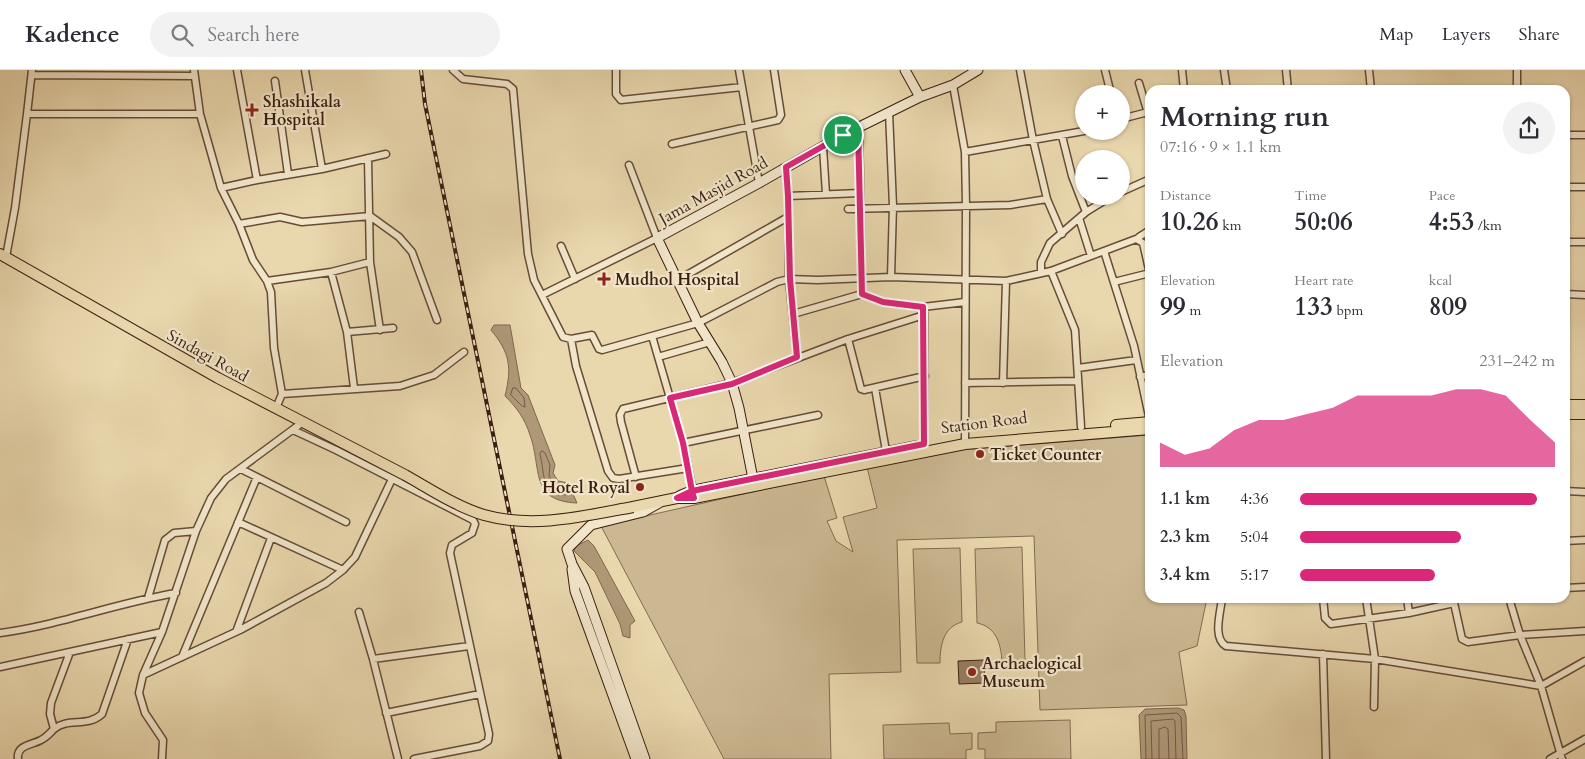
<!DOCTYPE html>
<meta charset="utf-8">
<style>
body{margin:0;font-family:Cardo,serif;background:#f2f2f3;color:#2b2b33;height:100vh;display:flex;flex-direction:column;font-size:19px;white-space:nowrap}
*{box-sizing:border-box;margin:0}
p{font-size:16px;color:#7c7c81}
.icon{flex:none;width:28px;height:28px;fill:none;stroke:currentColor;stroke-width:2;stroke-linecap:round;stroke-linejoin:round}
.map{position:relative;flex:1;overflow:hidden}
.panel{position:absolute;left:1145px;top:15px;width:425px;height:518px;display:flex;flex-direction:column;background:#fff;border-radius:15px;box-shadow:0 1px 4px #0004}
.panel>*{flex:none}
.controls{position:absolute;left:1075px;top:15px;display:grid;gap:10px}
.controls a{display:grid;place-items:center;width:55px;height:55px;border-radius:50%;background:#fff;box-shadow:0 1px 4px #0004;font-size:25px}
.pin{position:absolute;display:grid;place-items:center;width:42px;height:42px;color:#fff;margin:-21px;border:2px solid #fff;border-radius:50%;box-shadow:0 1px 5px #0007}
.round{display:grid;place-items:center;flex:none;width:52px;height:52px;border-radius:26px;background:#f2f2f3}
.summary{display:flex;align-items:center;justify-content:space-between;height:85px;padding:0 15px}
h1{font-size:28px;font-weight:700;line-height:38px}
.metrics{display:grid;grid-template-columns:repeat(3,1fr);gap:8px;height:85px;padding:5px 15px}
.metrics div{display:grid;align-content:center}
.metrics b{font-size:25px;font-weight:700}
.metrics small{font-size:14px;font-weight:400}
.metrics p{font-size:14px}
.chart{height:140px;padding:10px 15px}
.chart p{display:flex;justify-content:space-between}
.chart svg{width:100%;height:90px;margin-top:5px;fill:#db2777;opacity:.7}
ul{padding:0 15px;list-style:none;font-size:16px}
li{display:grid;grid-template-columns:80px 60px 1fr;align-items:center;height:38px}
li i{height:12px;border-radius:6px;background:#db2777}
header{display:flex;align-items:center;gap:30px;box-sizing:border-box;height:70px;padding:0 25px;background:#fff;border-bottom:1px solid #e1e1e2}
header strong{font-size:24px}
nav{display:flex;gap:28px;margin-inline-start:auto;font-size:18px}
.search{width:350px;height:45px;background:#f2f2f3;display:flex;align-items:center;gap:12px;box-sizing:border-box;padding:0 18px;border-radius:28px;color:#7c7c81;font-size:19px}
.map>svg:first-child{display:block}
</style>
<header>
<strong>Kadence</strong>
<div class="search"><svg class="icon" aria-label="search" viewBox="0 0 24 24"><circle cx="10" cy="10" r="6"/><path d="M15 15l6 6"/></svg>Search here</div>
<nav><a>Map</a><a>Layers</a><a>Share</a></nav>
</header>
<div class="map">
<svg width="1585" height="689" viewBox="0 0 1585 689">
<rect width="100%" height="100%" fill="#e9d7ad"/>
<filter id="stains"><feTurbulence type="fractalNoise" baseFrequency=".004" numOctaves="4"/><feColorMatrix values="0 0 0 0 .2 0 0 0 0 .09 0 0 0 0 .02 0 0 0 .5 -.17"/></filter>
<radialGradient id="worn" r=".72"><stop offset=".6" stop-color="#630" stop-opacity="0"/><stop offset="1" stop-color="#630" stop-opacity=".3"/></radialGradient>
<!-- green -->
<path fill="#cbb892" stroke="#826b50" d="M1150,365V415L1147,417L1150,427V528H1207L1197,576L1179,582L1187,635L1040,640L1034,466L897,470L901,602L829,604L831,689H724L601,456L824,406L837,448L827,451L836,471L853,482L843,447L877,438L867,397L958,380Z
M1022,477L1025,591L1002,592C1001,575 997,557 977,553L975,479Z
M960,478L962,552C943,557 940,576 940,593H917L913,479Z
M1070,650L1071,689H985V679H978V663L996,662V652Z
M949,653L950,664L972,663V679L966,680V689H884L883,655Z"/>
<!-- water -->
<path fill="#ae9877" stroke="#80674d" d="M494,255H510L521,318L528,325L555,395L553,403L558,411L568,413L577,433C529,431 542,398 530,365C525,349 517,338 505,326C512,297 510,283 491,260Z
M588,470L594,476L635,551L630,555V568L623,566L620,554L595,502L574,481L576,476Z
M1178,638L1184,640L1186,646L1187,689H1141L1139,645L1145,639Z"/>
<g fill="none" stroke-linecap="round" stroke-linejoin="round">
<!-- shore -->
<path stroke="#745b43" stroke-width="1" d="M513,318H516L524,328L525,337L522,336L511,325Z
M542,381L545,383L550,395L549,406L555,415L564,418L567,423L565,425C540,422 545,403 540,384Z
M1146,689L1145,645L1177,643L1181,647L1183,689
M1152,689L1151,651L1173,649L1175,651L1176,689
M1159,689V659L1165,657L1168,659L1169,689"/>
</g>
<!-- building -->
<path fill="#957e61" stroke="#3a1e0f" d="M984,590L985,613L959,614L958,591Z"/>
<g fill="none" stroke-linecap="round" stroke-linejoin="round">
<!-- street casing -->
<g stroke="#664c36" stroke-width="9">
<path id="street" d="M32,0L27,44H200
M194,0L200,44L221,118
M237,0L257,110L221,118L239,154L253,190L267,211L271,222L274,278L282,324L276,338
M305,0L322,99
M453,0L463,9L507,14L513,19L528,184L534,210L563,267L571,269L592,265L599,279L602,280L698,253L777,212L789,209L818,210L891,207L1006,211L1051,201L1136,169L1143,173L1150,204
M616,0V24L621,30L742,17
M739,0L759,113
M1020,0L1033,70L1047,129L1062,164
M1105,0L1111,24
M1182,0L1184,20
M1224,0L1227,20
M1286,0L1288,20
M1369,0L1371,20
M32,5L194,6
M275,11L288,104
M1139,13L1150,50
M953,15L965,82L966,136L965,374
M1517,20V0
M889,42L893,136L891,207
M1121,49L1148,42
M859,57L862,224
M1565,65H1585
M1062,66L1072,106L1086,142
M672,74L778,50L781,45L774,0
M823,77L826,124
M965,82L1084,61
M368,88L370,192L380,260
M786,97L788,126L789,209L797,287
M257,110L322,99L386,84
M1565,117H1585
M1121,122L1150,109
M788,126L860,123
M848,139L1010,135L1047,129
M1079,148L1091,186
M239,154L280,147L302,152L370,146L399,167L412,182L437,250
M1139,167L1150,160
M1565,172H1585
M561,176L575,209
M1104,181L1134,276L1150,351
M6,187L15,138L27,44
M1051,201L1075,260L1081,357
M331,202L347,262L354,318
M1041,203V192L1050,173L1086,142L1112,126
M678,210L788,147
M267,211L331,202L370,192
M1114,212L1150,203
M1565,224L1585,225
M542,225L657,168L629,95
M924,243V375
M793,244L862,224L883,232L923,237L965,232
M347,262L393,258
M652,266L683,373L693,422
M571,269L576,296L608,401L613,408L619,409L688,398
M848,269L861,319L864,320L925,306
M658,287L710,272
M1078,298L1136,290
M1140,307L1150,304
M965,313L1078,311
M1003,313L1006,211
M875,318L886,381
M282,324L400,316L434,305L464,282
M293,360L336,380L473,450L475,454L472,463L452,475L450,483L489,664L488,671L480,676L414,689
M683,373L818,345
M241,399L346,452
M636,407L621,352L620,345L623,339L732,313L848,269L924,245
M1565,421L1585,422
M238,452L343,500
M1565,471L1585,470
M1565,518L1585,517
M148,528L165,470L174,463L196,461
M1222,528C1221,541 1212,568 1226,576L1375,589L1541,616L1585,591
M1323,528L1325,548L1331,554L1409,543L1454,533L1453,528
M1366,528L1375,589L1374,637
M1407,528L1409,543
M1509,528L1520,565L1541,616L1562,689
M1454,533L1462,569L1468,572L1520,565L1585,561
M359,542L373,589L398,689
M236,562L271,468
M0,563C60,555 116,533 176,523
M1323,584L1326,689
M182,587L257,407
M373,589L469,576
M0,597L162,562
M143,605L240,560L326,513L343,500L355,487L392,409
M386,643L480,624
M54,659C69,647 87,658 102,644L128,569
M18,689C16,675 32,675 41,670C47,667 50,663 54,659L50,644L51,633L70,582
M162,689L163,670L145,643L139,623L143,605L162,562L196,461L211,428L226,409L303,352
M1550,689L1585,669"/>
</g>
<!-- secondary casing -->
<g stroke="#3a1e0f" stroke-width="11">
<path id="secondary" d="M905,0L920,27
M753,409L739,338L732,313L722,292L698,253L657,168L759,113L843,65L920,27L953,15L978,0
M572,499L575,521L636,689
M645,689L584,517L572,494L567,479L591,455L643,442L659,433"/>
</g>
<!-- primary casing -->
<g stroke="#3a1e0f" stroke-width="12">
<path id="primary" d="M0,184L218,308L405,405
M1565,335H1585
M1565,344H1585
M1116,355L1150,352
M680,426L692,421L918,376
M633,437L677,428H694L965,374L1150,359"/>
</g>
<!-- street -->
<use href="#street" stroke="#f1e5ca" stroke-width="6"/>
<!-- secondary -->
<use href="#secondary" stroke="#f1e5ca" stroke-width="9"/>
<!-- primary -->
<use href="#primary" stroke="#e9d7ad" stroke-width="10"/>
<!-- rail casing -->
<g stroke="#3a1e0f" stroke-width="4">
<path id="rail" d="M421,0L425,34L560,689"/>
</g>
<!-- rail -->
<use href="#rail" stroke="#f1e5ca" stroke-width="2" stroke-dasharray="5.5" stroke-linecap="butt"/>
<!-- primary-bridge casing -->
<g stroke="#3a1e0f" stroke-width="12" stroke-linecap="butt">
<path id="primary-bridge" d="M405,405C430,419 457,437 484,445C534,459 584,446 633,437"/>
</g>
<!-- primary-bridge -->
<use href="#primary-bridge" stroke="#e9d7ad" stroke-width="10"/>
</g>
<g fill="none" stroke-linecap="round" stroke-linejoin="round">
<!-- route casing -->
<g stroke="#fff" stroke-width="10">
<path id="route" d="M843,65L786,97L788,126L790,209L797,287L732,314L670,328L683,373L692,421L677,428H694L692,421L924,374L923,237L883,232L862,224L858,57L843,65"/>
</g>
<!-- route -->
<use href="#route" stroke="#db2777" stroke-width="6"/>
</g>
<!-- markers -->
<g fill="#8f2418" stroke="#f1e5ca" stroke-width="2">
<path d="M249.5 32.5h5v5h5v5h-5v5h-5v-5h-5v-5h5z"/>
<path d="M601.5 201.5h5v5h5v5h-5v5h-5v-5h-5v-5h5z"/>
<circle cx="980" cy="384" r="5"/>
<circle cx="640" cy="417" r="5"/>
<circle cx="972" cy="602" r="5"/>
</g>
<g text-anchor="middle" stroke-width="4.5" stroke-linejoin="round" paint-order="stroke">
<!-- poi labels -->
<g font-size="16" font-weight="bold" fill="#3a1e0f" stroke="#f1e5ca" text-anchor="start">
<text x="263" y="37">Shashikala<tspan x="263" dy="18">Hospital</tspan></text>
<text x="615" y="215">Mudhol Hospital</text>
<text x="990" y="390">Ticket Counter</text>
<text x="630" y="423" text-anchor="end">Hotel Royal</text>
<text x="982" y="599">Archaelogical<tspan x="982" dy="18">Museum</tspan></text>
</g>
<!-- street labels -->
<g font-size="16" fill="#3a1e0f" stroke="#f1e5ca">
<text transform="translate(713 120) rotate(-29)" y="6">Jama Masjid Road</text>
<text transform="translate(208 285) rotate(29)" y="6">Sindagi Road</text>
<text transform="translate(984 352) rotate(-7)" y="6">Station Road</text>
</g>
</g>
<rect width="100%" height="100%" filter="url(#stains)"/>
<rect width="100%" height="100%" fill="url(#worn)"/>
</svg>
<div class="controls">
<a>+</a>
<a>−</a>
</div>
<div class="pin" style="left:843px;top:65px;background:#1e9e55"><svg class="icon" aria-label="arrive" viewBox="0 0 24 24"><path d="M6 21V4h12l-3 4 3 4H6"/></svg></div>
<section class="panel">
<div class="summary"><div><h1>Morning run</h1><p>07:16 · 9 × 1.1 km</p></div><a class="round"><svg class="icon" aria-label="share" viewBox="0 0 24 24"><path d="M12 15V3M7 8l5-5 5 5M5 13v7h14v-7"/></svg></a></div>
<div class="metrics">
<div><p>Distance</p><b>10.26<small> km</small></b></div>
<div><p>Time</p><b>50:06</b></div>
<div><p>Pace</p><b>4:53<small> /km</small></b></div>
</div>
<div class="metrics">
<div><p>Elevation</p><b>99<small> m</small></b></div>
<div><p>Heart rate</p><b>133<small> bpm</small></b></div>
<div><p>kcal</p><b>809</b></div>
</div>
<div class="chart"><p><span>Elevation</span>231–242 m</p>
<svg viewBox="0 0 160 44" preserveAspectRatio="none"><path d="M0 44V32L10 38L20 35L30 26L40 21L50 21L60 18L70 15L80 9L90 9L100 9L110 9L120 6L130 6L140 9L150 21L160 32V44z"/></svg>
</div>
<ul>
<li><b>1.1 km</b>4:36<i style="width:93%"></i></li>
<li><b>2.3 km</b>5:04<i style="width:63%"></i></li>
<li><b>3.4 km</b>5:17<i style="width:53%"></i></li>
</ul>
</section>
</div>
